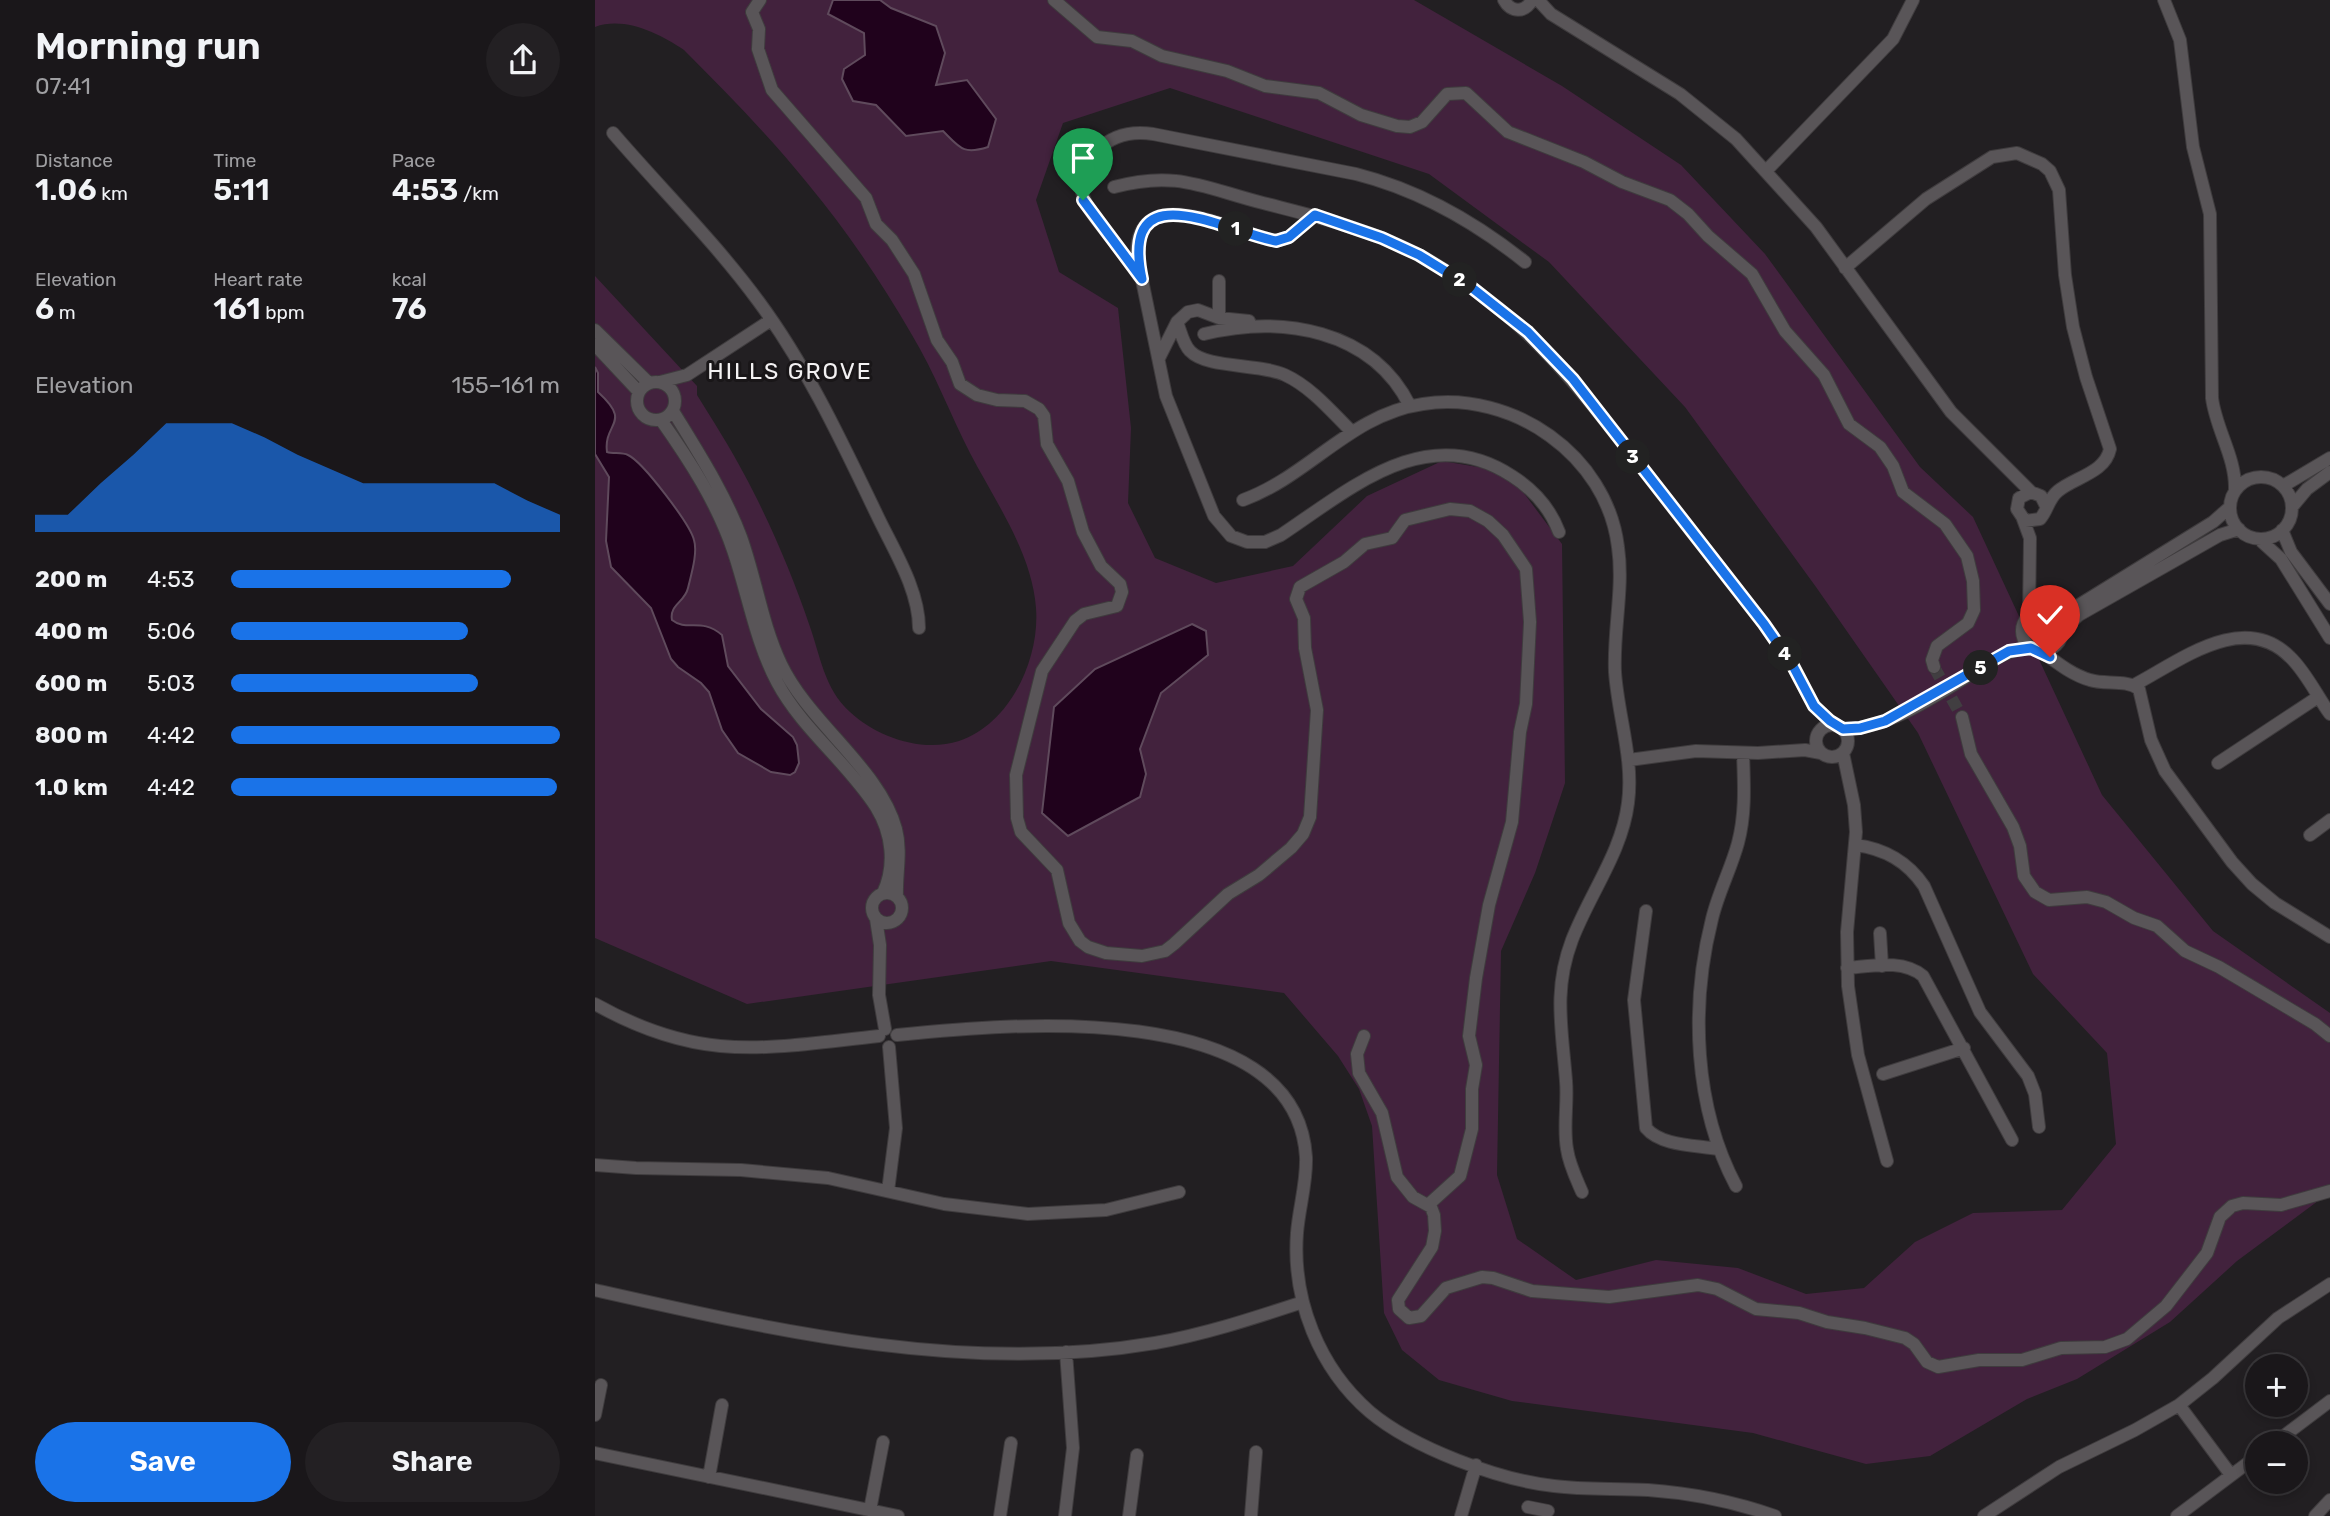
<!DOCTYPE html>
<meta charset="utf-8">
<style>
body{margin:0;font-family:Rubik,sans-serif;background:#232023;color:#f1f3f6;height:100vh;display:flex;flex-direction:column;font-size:26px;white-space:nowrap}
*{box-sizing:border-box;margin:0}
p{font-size:23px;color:#9f9fa2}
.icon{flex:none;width:38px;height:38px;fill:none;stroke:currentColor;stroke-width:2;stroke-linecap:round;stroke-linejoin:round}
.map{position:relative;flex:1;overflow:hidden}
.panel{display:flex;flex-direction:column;background:#1a171a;width:595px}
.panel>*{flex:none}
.buttons{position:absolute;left:1650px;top:1354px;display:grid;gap:14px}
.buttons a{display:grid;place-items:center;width:63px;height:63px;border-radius:50%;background:#1a171a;box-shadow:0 4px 10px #0003,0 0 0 2px #383639;font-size:35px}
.pin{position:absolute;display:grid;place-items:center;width:60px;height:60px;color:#fff;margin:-72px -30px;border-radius:50% 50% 50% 0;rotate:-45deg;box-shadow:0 0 7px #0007}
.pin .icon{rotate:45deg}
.km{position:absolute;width:35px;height:35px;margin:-18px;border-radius:50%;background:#222;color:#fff;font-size:19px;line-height:35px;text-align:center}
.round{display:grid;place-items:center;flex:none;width:74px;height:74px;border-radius:37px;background:#232023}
.head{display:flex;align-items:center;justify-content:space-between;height:119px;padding:0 35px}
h1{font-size:38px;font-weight:600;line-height:52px}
.figures{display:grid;grid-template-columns:repeat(3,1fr);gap:10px;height:119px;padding:7px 35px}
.figures div{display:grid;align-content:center}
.figures b{font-size:30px;font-weight:600}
.figures small{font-size:19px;font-weight:400}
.figures p{font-size:19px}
.chart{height:196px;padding:14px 35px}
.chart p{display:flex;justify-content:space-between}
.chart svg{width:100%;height:126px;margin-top:7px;fill:#1a73e8;opacity:.7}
.button{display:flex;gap:14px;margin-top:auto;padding:14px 35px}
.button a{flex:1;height:80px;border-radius:42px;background:#1a73e8;color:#fff;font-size:28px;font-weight:600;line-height:80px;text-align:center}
.button a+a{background:#232023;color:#f1f3f6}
ul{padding:0 35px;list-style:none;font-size:23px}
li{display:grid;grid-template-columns:112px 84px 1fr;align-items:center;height:52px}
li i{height:18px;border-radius:9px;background:#1a73e8}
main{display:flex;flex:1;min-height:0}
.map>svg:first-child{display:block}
</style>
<main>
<section class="panel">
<div class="head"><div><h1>Morning run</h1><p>07:41</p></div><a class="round"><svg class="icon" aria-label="share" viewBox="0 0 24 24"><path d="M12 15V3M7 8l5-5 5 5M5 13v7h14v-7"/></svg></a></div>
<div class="figures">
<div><p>Distance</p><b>1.06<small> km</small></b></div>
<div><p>Time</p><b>5:11</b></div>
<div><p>Pace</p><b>4:53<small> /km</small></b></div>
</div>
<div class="figures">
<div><p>Elevation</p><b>6<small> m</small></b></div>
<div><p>Heart rate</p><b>161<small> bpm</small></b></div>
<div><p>kcal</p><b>76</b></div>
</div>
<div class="chart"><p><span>Elevation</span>155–161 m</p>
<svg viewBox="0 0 160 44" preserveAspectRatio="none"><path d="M0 44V38L10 38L20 27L30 17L40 6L50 6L60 6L70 11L80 17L90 22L100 27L110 27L120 27L130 27L140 27L150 33L160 38V44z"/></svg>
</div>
<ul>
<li><b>200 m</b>4:53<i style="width:85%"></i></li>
<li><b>400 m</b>5:06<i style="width:72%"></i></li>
<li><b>600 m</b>5:03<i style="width:75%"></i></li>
<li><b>800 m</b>4:42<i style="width:100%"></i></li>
<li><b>1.0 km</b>4:42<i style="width:99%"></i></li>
</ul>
<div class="button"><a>Save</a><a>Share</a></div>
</section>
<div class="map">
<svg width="1735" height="1516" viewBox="0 0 1735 1516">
<rect width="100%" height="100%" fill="#221f22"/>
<!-- green -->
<path fill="#42223d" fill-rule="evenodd" d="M0,0H819L967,86L1086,165L1170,254L1325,467L1378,517L1507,795L1618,931L1735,1013V1192L1642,1261L1575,1322L1482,1379L1432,1399L1335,1456L1271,1464L1158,1433L917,1401L844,1380L807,1350L789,1313L777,1126L764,1089L743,1056L689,993L456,961L152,1004L0,938V276L102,386V395C118,421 135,447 149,474C173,518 198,576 214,624C225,654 229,689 255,712C282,737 327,753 364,741C415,724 445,659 441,608C437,553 400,501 375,453C355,414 340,373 317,335C287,283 252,231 213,184C175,137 132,93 89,50C65,34 30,16 0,27ZM575,88L834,174L954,262L1090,407L1221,587L1323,733L1438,974L1512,1053L1521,1144L1467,1210L1378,1213L1320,1242L1269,1288L1211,1294L1143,1268L1061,1260L981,1280L922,1239L902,1175L906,951L940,873L970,783L967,544L913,472L847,461L772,496L698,566L621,583L560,558L533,503L536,428L523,308L464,272L441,200L468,123Z"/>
<!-- water -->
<path fill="#20021c" stroke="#5f4a5c" stroke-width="2" d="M238,0H285L296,8L341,26L350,53L341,85L372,80L401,119L393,147C368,155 365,148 348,131L311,136L281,105L258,101L247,79L249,69L270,55L269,33L233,14Z
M0,367L3,373V392C38,424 8,422 12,452C18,454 27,452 33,455C48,462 95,524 99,540C103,553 96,575 93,588C90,602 74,605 77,620C92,632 106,617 127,635L133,666L166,709L198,737L202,745L204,763L200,772L195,775L176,772L143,753L127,730L114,692L106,683L83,667L76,659L56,608L16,567L11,541L14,477L0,454Z
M597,624L611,631L613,655L566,693L545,749L551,774L545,797L473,836L447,813L459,707L500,669Z"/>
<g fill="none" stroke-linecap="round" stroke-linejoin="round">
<!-- minor-tunnel -->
<path stroke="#413e41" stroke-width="12" stroke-dasharray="12 6" stroke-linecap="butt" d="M1339,667L1367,717"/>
<!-- minor casing -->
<g stroke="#3f3c3e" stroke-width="14">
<path id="minor" d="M165,0L157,12L164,29L163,49L177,90L271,198L281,224L297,240L319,274L342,340L357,362L365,384L382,395L402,400L430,401L444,409L449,416L452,444L473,481L488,532L506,566L525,584L527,592L522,606L489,614L480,621L447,671L421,775L422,818L426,832L462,870L474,923L485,941L493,947L511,953L547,956L570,951L579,944L633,894L664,875L696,848L708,834L715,817L722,710L710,648L709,618L701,599L705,587L749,562L770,544L797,538L810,520L855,509L875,511L893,521L908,535L931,569L935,622L931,704L925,732L917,822L894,905L881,978L874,1036L881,1065L877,1089V1129L865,1176L833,1205
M459,0L502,37L537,41L567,56L632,71L670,86L724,93L766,115L802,126L815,127L827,122L852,94L871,93L913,132L989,162L1027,182L1075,200L1093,214L1113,236L1157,274L1190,331L1229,375L1254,424L1285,447L1298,466L1308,492L1350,524L1372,556L1378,581L1379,610L1373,623L1342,646L1337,660L1339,667
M909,0C916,13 930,13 937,0
M943,0L956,14L1085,94L1141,139L1221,227L1356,412L1436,492
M1569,0L1585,40L1598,147L1615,214L1617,398C1621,430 1641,457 1640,490
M18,133C66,189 120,242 164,302C212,367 247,442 282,515C298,549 324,589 324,628
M1171,171L1298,39L1318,0
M519,187C582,170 609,188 668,203C722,217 775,229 824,255C925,309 980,382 1048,469C1088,521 1129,573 1169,624L1198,666L1219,706L1239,725
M720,215L694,237L681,241C643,234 540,177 542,256L571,396L619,516L636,536L652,542H670L686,535C755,489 832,420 917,476C939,490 955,508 964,532
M1250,268L1331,199L1397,157L1422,153L1447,164L1455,171L1464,190L1470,275L1478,327L1491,377L1515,449C1510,473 1480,477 1463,491C1453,499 1453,510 1445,519L1430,521L1422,509L1424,498L1436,492L1446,496L1451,506
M544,276C536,264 527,252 518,240C495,211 468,185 502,151C517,135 537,131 558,134L761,174C824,190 880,222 930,262
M624,281V318
M582,322C586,332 588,344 595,351C612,369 664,363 690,375C716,387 736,411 756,431
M0,330L54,383
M609,334C686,315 777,329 815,406
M0,345L44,392
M564,358L582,322L593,312L603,310L624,318L654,321
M42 401a19 19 0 1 1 38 0a19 19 0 1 1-38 0Z
M65,382L92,375L176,320
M78,411C103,452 129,492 146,537C161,579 167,624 186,664C214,723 285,769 301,829C307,852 301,874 302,897
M66,420C95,461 122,503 138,550C153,594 160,640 182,682C207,729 252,762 281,807C297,833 301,865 288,893
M1635 508a31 31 0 1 1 62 0a31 31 0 1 1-62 0Z
M1688,486L1735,458
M648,500C714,476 756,414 828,404C917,390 1012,455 1023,547C1029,588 1018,631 1020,672C1023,716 1039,759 1033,803C1027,852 995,893 977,940C958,990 967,1029 971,1081C973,1103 968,1127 972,1149C974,1164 981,1178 987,1192
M1697,507L1712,489L1735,472
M1428,519L1435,538L1434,616
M1687,530L1696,552L1735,604
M1664,539L1686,559L1735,638
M1427 631a20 20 0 1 1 40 0a20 20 0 1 1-40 0Z
M1456,614L1479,608L1618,522L1635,507
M1467,630L1484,615L1625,535L1644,529
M1446,651C1461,662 1477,675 1495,680C1510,685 1531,679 1544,689L1556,740L1570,771L1637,862L1657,884L1680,903L1735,937
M1539,685C1585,661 1648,610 1695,657C1711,672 1722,696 1735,714
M1367,717L1376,754L1418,827L1425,846L1429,876L1440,892L1454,900L1492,897L1511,902L1539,918L1562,926L1590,951L1624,967L1720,1024L1735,1036
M1221 741a16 16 0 1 1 32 0a16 16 0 1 1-32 0Z
M1248,729C1292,730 1345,693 1381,671C1399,659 1414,649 1436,648
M1248,753L1259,805L1261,832L1252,932L1253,986L1263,1055L1292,1161
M1034,760L1101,751L1163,753L1210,750L1226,753
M1623,763L1723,697
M1715,835L1735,820
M1261,845C1290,849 1312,861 1329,886L1385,1012L1433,1076L1440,1094L1444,1127
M277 908a15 15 0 1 1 30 0a15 15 0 1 1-30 0Z
M1051,911L1039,1000L1051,1128C1066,1146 1100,1145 1123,1149
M281,919L285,945L284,995L290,1029
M1285,933L1287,966
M1252,968C1277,966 1308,959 1328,976L1417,1140
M0,1004C107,1064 170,1048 284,1036
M302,1035C411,1024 701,996 711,1157C712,1183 704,1207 702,1233C697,1300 724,1368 775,1412C818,1448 904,1480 959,1486C990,1490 1022,1488 1053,1490C1096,1493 1140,1502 1180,1516
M769,1036L762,1054L764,1073L787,1113L802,1177L818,1197L836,1207L839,1215L840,1231L837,1247L803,1300L804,1309L814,1318L826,1316L851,1288L887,1277L898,1278L937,1291L1014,1297L1103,1285L1122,1289L1161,1309L1204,1313L1232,1322L1270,1328L1310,1338L1319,1344L1332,1362L1343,1367L1384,1360H1427L1466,1348L1510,1347L1532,1339L1571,1306L1612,1253L1625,1217L1637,1206L1648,1203L1686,1205L1735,1191
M1288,1074L1369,1048
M0,1165L41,1168L146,1170L233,1178L349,1204L433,1214L511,1210L584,1192
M1141,1186C1099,1107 1095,1006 1117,919C1123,893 1136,869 1143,843C1151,813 1149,783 1148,753
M293,1191L301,1128L294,1047
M0,1290C182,1331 373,1375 560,1343C611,1334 659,1318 708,1302
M1584,1405L1636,1475
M0,1415L6,1385
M1678,1444L1735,1401
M0,1453L303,1516
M114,1477L127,1405
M933,1507L953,1511
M275,1510L288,1442
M405,1516L416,1443
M470,1516L478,1448L471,1352
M534,1516L542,1455
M656,1516L661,1452
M866,1516L881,1465
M1389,1516L1464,1467L1540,1430L1584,1405L1618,1378L1683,1318L1735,1284
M1582,1516L1662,1456
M1720,1516L1735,1500"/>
</g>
<!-- minor -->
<use href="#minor" stroke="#595558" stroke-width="12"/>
</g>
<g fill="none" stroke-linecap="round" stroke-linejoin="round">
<!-- route casing -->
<g stroke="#fff" stroke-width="14">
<path id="route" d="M488,200L547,279C524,170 629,231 681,241L694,237L720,215L787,238L824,255L876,287L933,332L978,379L1169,624L1198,666L1219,706L1235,721L1248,729L1265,728L1290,721L1414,651L1436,648L1455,657"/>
</g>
<!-- route -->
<use href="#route" stroke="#1a73e8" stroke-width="9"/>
</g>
<g text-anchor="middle" stroke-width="6" stroke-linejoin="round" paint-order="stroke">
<!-- neighbourhood labels -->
<g font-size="23" letter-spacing="2" fill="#f3f1f2" stroke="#191618">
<text x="195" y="379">HILLS GROVE</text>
</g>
</g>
</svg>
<div class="buttons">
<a>+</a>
<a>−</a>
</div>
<div class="pin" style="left:488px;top:200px;background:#1e9e55"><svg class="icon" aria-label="arrive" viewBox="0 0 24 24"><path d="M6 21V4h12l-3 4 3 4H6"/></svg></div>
<div class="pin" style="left:1455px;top:657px;background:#d93025"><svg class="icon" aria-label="check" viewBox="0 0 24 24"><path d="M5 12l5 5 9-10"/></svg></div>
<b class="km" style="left:641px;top:229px">1</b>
<b class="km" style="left:865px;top:280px">2</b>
<b class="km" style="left:1038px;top:457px">3</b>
<b class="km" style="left:1190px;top:654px">4</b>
<b class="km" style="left:1386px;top:668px">5</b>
</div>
</main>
